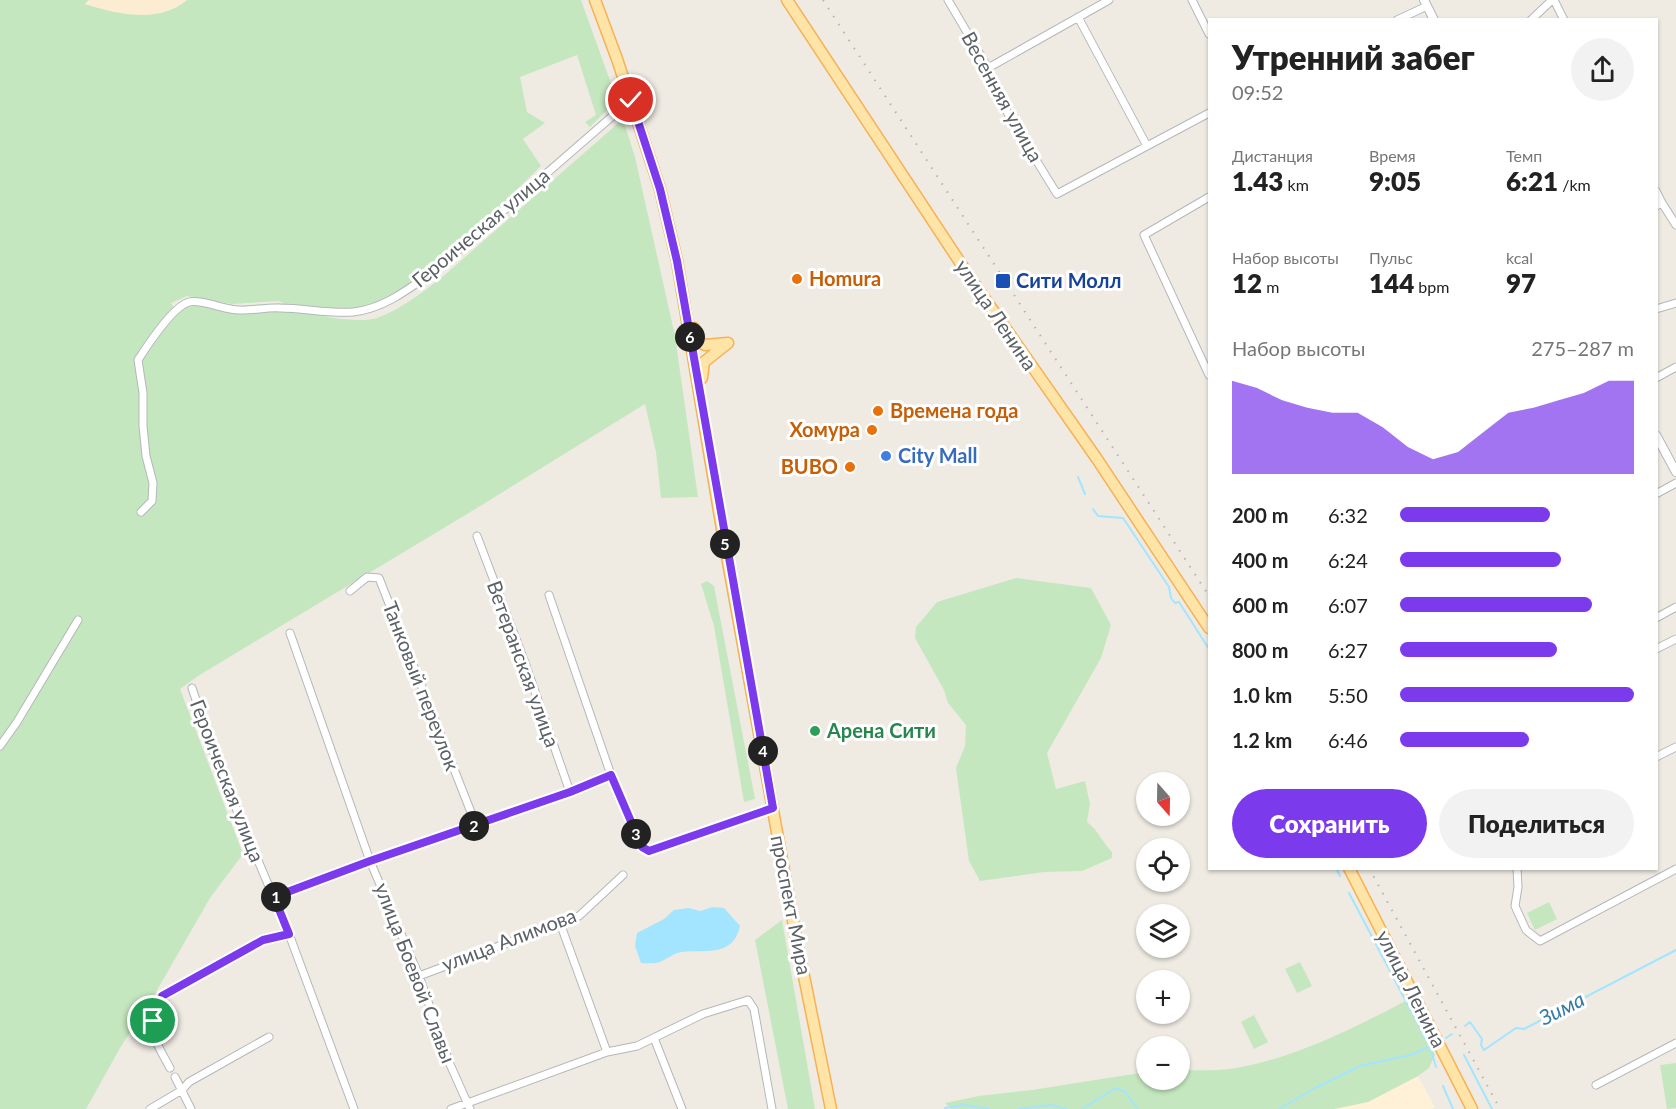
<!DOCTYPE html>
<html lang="ru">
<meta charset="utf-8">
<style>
body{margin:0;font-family:Lato,sans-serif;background:#f2f2f2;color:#222;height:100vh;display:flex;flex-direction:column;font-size:22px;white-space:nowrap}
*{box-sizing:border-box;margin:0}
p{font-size:20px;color:#767676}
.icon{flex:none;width:33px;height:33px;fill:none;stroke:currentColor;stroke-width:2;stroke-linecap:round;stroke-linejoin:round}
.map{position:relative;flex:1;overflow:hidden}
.sheet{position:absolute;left:1208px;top:18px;width:450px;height:852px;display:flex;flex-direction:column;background:#fff;border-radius:0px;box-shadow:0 2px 4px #0004}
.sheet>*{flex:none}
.needle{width:39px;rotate:160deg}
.tools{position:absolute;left:1136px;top:772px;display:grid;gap:12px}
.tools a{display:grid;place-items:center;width:54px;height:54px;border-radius:50%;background:#fff;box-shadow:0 2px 4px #0004;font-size:30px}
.pin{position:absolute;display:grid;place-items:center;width:51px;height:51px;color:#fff;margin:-26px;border:3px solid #fff;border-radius:50%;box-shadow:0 2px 6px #0007}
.km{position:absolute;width:30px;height:30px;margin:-15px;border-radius:50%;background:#222;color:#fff;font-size:16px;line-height:30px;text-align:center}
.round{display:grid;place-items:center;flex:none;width:63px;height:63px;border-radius:32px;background:#f2f2f2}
.overview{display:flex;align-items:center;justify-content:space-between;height:102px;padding:0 24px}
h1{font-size:33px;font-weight:800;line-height:45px}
.figures{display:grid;grid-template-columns:repeat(3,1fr);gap:9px;height:102px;padding:6px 24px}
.figures div{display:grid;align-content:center}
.figures b{font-size:26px;font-weight:800}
.figures small{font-size:16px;font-weight:400}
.figures p{font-size:16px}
.chart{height:168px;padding:12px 24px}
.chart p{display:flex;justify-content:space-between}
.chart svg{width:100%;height:108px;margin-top:6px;fill:#7c3aed;opacity:.7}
.action{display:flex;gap:12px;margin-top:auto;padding:12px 24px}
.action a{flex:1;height:69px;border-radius:36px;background:#7c3aed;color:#fff;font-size:24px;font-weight:800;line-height:69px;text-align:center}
.action a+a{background:#f2f2f2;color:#222}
ul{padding:0 24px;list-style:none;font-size:20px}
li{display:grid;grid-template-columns:96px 72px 1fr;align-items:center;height:45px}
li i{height:15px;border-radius:8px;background:#7c3aed}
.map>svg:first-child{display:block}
</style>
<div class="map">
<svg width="1676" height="1109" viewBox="0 0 1676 1109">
<rect width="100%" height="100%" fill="#efebe3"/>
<!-- commercial -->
<path fill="#fff0d8" d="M1418,1076L1435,1107L1431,1109H1334L1368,1102Z"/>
<!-- green -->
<path fill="#c5e7bf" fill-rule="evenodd" d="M0,0H89L85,4C118,14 158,24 187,0H581L617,100L590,127L585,122L596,115L577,55L520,77L527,112L545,123L523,139L541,166L466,240L415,282L375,306L308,311C322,318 362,323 377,318C400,310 421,293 440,279L623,119L635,157L675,336L698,497L661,498L656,452L645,404L477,508L198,676L180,689L243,854L210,898L152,999L120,1048L86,1109H0ZM187,296L232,304L278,301L284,303L239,306L200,299L176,310L171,303Z
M1016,578L1091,588L1111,625L1101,658L1047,753L1056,789L1085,781L1090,804L1087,822C1100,832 1101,841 1112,852V858L1082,871L1044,872L980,881L969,861L956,768L965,746L966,725L948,703L944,690L915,638L916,627L937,602Z
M707,581L714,586L755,799L744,802L714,626L701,584Z
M1549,902L1557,919L1535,930L1527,913Z
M782,920L815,1109H788L755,940Z
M1300,962L1312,986L1297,993L1285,969Z
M1407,1000L1435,1055L1429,1068L1418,1076L1368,1102L1334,1109H951L945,1103L979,1096L1032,1090L1146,1072V1080H1179V1070C1196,1070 1214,1071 1230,1069C1288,1061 1357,1027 1407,1000Z
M1254,1015L1268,1042L1254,1049L1241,1022Z
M1676,1063V1108L1667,1109L1660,1065Z"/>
<!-- sand -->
<path fill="#fcecd1" d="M89,0H187C158,24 117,14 85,4Z"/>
<!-- water -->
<path fill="#a3e5ff" d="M713,907L724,908L740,926C733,958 705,949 682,952C674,953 667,959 660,962C654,964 647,963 641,963L635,946L637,933L664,919L674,910L689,908L700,911Z"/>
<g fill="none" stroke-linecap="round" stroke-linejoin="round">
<!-- stream -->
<path stroke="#a3e5ff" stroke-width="2" d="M1078,477L1085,494
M1093,509L1098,516L1123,518L1169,587L1171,598L1175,603L1179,602L1209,649
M1336,868L1340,876
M1349,893L1430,1047L1436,1067
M1465,1026L1470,1022L1482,1039L1481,1045L1484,1050L1516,1028L1524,1029L1676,950
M1446,1038L1452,1034
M1464,1055L1492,1109
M1443,1086L1453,1109
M945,1108L964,1105L989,1109
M1019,1109L1051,1105L1066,1109
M1082,1109L1116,1088L1125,1092L1138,1109
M1279,1109L1315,1088L1360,1066L1410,1055L1431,1046"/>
<!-- minor casing -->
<g stroke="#b4b7bb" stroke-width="9">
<path id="minor" d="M948,0L988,68L991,82L1012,121L1057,194L1209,113
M1192,0L1209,34
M1554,0L1564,20
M1078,17L1147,146
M1397,20L1427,6
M1531,20L1552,0
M988,68L1109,0
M1656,191L1662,203
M1209,197L1144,235L1209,375
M1656,206L1662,203L1676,225
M1656,309L1676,303
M1656,378L1676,367
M1656,494L1676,483
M141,512L152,501L153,483L146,456L143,426V393L138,360C147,346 173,306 189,302C201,299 225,310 239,310C252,311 266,307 280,308C304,308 329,314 353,312C384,309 410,288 434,271L631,100
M477,536L524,660L570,792
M350,591L367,577L379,578L476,825
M549,595L611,775L642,847L649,851L654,850L773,808
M1656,618L1676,607
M290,633L370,861L419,976L449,1062L470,1109
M1656,649L1676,639
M192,688L219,768L289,934L354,1109
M0,746L17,722L78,620
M1656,757L1676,747
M1517,868L1518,887L1515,906L1526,930L1540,941L1676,869
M274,897L370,861L570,792L611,775
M560,923L607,1052
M419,976L579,916L623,875
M654,1038L682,1109
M170,1068C151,1033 148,1033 162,995L263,940L289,934
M175,1077L191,1109
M1596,1085L1676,1043
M150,1109L182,1090L189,1082L269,1037
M451,1109L607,1052L637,1046L703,1014L748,1000L754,1009L772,1109"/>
</g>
<!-- tertiary casing -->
<g stroke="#b4b7bb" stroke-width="10">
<path id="tertiary" d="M1424,0L1434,20
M1656,435L1676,472"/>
</g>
<!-- primary casing -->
<g stroke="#f7b154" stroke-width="13">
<path id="primary" d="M595,0L617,59L660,189L677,261L722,529L796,937L831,1109
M787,0L971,279L1097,459L1209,628
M694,328L700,342L705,345L728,343
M702,378L704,362L728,343
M1349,868L1472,1109"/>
</g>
<!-- minor -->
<use href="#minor" stroke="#fff" stroke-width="7"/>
<!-- tertiary -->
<use href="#tertiary" stroke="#fff" stroke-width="8"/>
<!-- primary -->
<use href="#primary" stroke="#ffe4a8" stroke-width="10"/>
<!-- rail -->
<path stroke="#b3b4b5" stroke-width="2" stroke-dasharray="1.5 8" stroke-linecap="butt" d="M823,0L1209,596
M1369,868L1500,1109"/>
</g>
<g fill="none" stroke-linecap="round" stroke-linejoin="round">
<!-- route casing -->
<g stroke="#fff" stroke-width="12">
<path id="route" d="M153,1021L162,996L263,940L289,934L274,897L370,861L570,792L611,775L642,847L649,851L773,808L677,261L660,189L631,100"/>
</g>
<!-- route -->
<use href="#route" stroke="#7c3aed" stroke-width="8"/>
</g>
<!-- markers -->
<g fill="#e8710a" stroke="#fff" stroke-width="2">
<circle cx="797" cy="279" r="6"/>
<circle cx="878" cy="411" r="6"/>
<circle cx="872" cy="430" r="6"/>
<circle cx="850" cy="467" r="6"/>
</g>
<rect fill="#1a4fb4" stroke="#fff" stroke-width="2" x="995" y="273" width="16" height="16" rx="3"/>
<circle fill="#3f7fe0" stroke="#fff" stroke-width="2" cx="886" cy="456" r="6"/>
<circle fill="#2e9e5b" stroke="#fff" stroke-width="2" cx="815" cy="731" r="6"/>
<g text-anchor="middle" stroke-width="6" stroke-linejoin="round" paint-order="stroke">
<!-- street labels -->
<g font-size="20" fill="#5b6165" stroke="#fff">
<text transform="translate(1002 97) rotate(61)" y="7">Весенняя улица</text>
<text transform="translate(481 228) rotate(-40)" y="7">Героическая улица</text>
<text transform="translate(996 315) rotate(56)" y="7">улица Ленина</text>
<text transform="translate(523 664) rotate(70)" y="7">Ветеранская улица</text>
<text transform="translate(421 686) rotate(69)" y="7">Танковый переулок</text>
<text transform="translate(227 781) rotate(69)" y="7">Героическая улица</text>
<text transform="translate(791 905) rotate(79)" y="7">проспект Мира</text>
<text transform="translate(509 940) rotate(-21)" y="7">улица Алимова</text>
<text transform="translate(415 973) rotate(69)" y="7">улица Боевой Славы</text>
<text transform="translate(1411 989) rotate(63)" y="7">улица Ленина</text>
</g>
<!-- food labels -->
<g font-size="20" font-weight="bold" fill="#c56008" stroke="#fff" text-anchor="start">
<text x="809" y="286">Homura</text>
<text x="890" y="418">Времена года</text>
<text x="860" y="437" text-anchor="end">Хомура</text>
<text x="838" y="474" text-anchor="end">BUBO</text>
</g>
<!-- transit labels -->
<g font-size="20" font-weight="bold" fill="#164399" stroke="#fff" text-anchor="start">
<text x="1016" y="288">Сити Молл</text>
</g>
<!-- shop labels -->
<g font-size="20" font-weight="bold" fill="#366cbe" stroke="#fff" text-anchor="start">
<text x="898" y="463">City Mall</text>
</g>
<!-- leisure labels -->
<g font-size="20" font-weight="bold" fill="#27864d" stroke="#fff" text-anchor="start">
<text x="827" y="738">Арена Сити</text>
</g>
<!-- water labels -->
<g font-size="21" font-style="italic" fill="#377ba3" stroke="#fff">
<text transform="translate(1562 1009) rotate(-27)" y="7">Зима</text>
</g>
</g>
</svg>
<div class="tools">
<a><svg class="needle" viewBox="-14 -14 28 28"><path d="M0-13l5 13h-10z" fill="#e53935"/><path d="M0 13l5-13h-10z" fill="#767676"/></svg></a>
<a><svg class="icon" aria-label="locate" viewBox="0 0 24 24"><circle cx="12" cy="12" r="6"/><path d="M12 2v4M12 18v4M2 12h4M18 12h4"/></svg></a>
<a><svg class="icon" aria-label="layers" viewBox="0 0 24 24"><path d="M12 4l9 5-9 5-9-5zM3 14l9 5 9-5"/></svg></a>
<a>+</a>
<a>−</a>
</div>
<div class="pin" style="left:153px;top:1021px;background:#1e9e55"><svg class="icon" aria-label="arrive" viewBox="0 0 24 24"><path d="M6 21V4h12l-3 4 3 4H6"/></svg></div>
<div class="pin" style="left:631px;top:100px;background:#d93025"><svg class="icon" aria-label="check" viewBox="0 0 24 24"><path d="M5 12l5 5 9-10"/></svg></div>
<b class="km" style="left:276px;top:897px">1</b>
<b class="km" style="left:474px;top:826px">2</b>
<b class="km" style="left:636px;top:834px">3</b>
<b class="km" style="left:763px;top:751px">4</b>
<b class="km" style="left:725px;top:544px">5</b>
<b class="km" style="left:690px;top:337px">6</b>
<section class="sheet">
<div class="overview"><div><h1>Утренний забег</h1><p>09:52</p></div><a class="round"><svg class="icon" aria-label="share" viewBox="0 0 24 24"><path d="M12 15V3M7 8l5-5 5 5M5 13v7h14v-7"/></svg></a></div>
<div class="figures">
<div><p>Дистанция</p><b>1.43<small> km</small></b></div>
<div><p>Время</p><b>9:05</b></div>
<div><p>Темп</p><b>6:21<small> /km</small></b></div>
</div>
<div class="figures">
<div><p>Набор высоты</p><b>12<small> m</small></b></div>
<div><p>Пульс</p><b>144<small> bpm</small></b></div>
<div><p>kcal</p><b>97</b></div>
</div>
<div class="chart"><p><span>Набор высоты</span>275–287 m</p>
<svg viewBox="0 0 160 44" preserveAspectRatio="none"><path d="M0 44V6L10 9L20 14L30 17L40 19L50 19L60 25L70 33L80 38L90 35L100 27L110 19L120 17L130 14L140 11L150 6L160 6V44z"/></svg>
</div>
<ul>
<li><b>200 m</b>6:32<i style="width:64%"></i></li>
<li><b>400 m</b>6:24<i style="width:69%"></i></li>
<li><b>600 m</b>6:07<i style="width:82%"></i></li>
<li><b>800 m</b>6:27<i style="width:67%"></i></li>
<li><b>1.0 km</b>5:50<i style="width:100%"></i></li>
<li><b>1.2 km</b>6:46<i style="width:55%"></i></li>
</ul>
<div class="action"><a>Сохранить</a><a>Поделиться</a></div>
</section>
</div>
